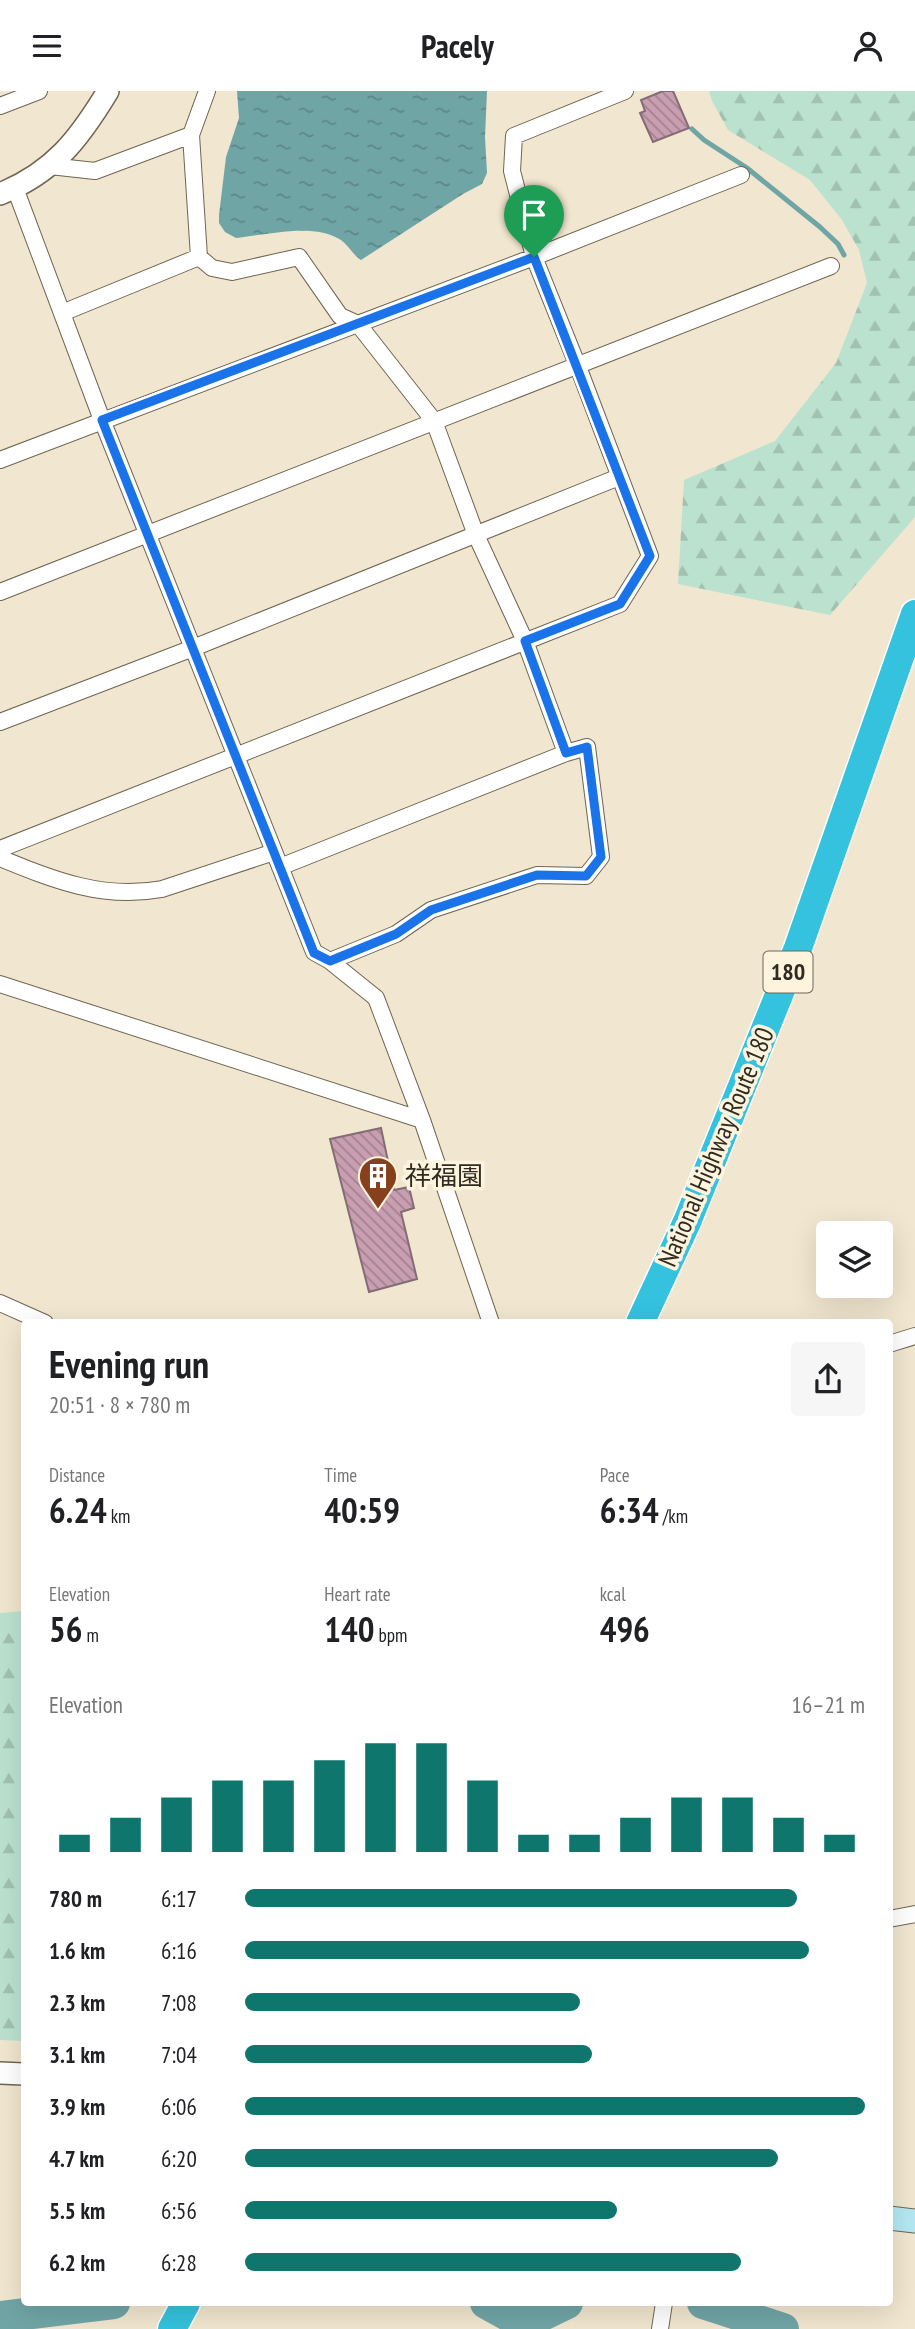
<!DOCTYPE html>
<meta charset="utf-8">
<style>
body{margin:0;font-family:"PT Sans Narrow","Noto Sans JP",sans-serif;background:#f6f6f6;color:#202124;height:100vh;display:flex;flex-direction:column;font-size:26px;white-space:nowrap}
*{box-sizing:border-box;margin:0}
p{font-size:23px;color:#757577}
.icon{flex:none;width:38px;height:38px;fill:none;stroke:currentColor;stroke-width:2;stroke-linecap:round;stroke-linejoin:round}
.map{position:relative;flex:1;overflow:hidden}
.details{position:absolute;left:21px;top:1228px;width:872px;height:987px;display:flex;flex-direction:column;background:#fff;border-radius:7px;box-shadow:0 7px 28px #0002}
.details>*{flex:none}
.buttons{position:absolute;left:816px;top:1130px;display:grid;gap:14px}
.buttons a{display:grid;place-items:center;width:77px;height:77px;border-radius:7px;background:#fff;box-shadow:0 7px 28px #0002;font-size:35px}
.pin{position:absolute;display:grid;place-items:center;width:60px;height:60px;color:#fff;margin:-72px -30px;border-radius:50% 50% 50% 0;rotate:-45deg;box-shadow:0 0 7px #0007}
.pin .icon{rotate:45deg}
.round{display:grid;place-items:center;flex:none;width:74px;height:74px;border-radius:7px;background:#f6f6f6}
.head{display:flex;align-items:center;justify-content:space-between;height:119px;padding:0 28px}
h1{font-size:38px;font-weight:800;line-height:52px}
.metrics{display:grid;grid-template-columns:repeat(3,1fr);gap:10px;height:119px;padding:7px 28px}
.metrics div{display:grid;align-content:center}
.metrics b{font-size:35px;font-weight:800}
.metrics small{font-size:19px;font-weight:400}
.metrics p{font-size:19px}
.chart{height:196px;padding:14px 28px}
.chart p{display:flex;justify-content:space-between}
.chart svg{width:100%;height:126px;margin-top:7px;stroke:#0f766e;stroke-width:6}
ul{padding:0 28px;list-style:none;font-size:23px}
li{display:grid;grid-template-columns:112px 84px 1fr;align-items:center;height:52px}
li i{height:18px;border-radius:9px;background:#0f766e}
header{display:flex;justify-content:space-between;align-items:center;height:91px;padding:0 28px;background:#fff;font-size:32px;font-weight:800}
.map>svg:first-child{display:block}
</style>
<header><svg class="icon" aria-label="menu" viewBox="0 0 24 24"><path d="M4 6h16M4 12h16M4 18h16"/></svg>Pacely<svg class="icon" aria-label="person" viewBox="0 0 24 24"><circle cx="12" cy="8" r="4"/><path d="M4 21q1-7 8-7t8 7"/></svg></header>
<div class="map">
<svg width="915" height="2238" viewBox="0 0 915 2238">
<defs>
<pattern id="forest-firs" width="22" height="20" patternUnits="userSpaceOnUse" patternTransform="scale(1.75)"><rect width="22" height="20" fill="#bbe2cf"/><path d="M5 1l3.5 6h-7zM16 11l3.5 6h-7z" fill="#a1c2b1"/></pattern>
<pattern id="water-ripples" width="26" height="14" patternUnits="userSpaceOnUse" patternTransform="scale(1.75)"><rect width="26" height="14" fill="#70a5a6"/><path d="M2 4q2-2 4 0t4 0M15 11q2-2 4 0t4 0" fill="none" stroke="#5c8787"/></pattern>
<pattern id="building-back-hatch" width="6" height="6" patternUnits="userSpaceOnUse" patternTransform="scale(1.75)"><rect width="6" height="6" fill="#c89eb0"/><path d="M-1 5l2 2M0 0l6 6M5-1l2 2" fill="none" stroke="#a3818f"/></pattern>
</defs>
<rect width="100%" height="100%" fill="#f1e6cf"/>
<!-- forest -->
<path fill="url(#forest-firs)" d="M709,0H915V426L830,524L678,493L684,389L775,350L836,272L867,192L859,159L842,129L810,89L728,39L712,10Z
M24,1520V1950L0,1949V1522Z"/>
<!-- water -->
<path fill="url(#water-ripples)" d="M237,0H487L485,46L487,82L482,93L463,103L361,169C353,164 349,155 341,149C314,131 266,144 236,147L225,141L219,132V124L226,66L239,27Z"/>
<g fill="none" stroke-linecap="round" stroke-linejoin="round">
<!-- stream -->
<path stroke="#70a5a6" stroke-width="5" d="M692,38L704,49L747,77L820,136L838,153L844,164"/>
<!-- river -->
<path stroke="#70a5a6" stroke-width="32" d="M486,2212L524,2233L567,2212
M703,2212L783,2238
M0,2226L114,2212"/>
</g>
<!-- building -->
<path fill="url(#building-back-hatch)" stroke="#836c75" stroke-width="2" d="M663,0H673L689,37L653,51L640,22L645,20L641,9Z
M381,1037L394,1099L409,1096L414,1117L401,1121L417,1188L369,1201L330,1048Z"/>
<g fill="none" stroke-linecap="round" stroke-linejoin="round">
<!-- minor casing -->
<g stroke="#6f6551" stroke-width="18">
<path id="minor" d="M207,0L191,44L199,166L212,177L232,181L299,166L340,225L358,233L434,330L476,444L525,550L566,662L587,656L601,766L586,785L537,784L431,819L396,843L330,870
M0,15L39,0
M50,75L95,80L191,44
M15,97L102,329L314,861L330,870L376,907L422,1029L491,1232
M62,222L199,166
M0,369L534,166L741,84
M0,501L831,175
M0,631L193,557L619,386
M0,758L620,513L650,465L577,273L534,166L512,80L514,45L625,0
M0,767C54,789 103,809 162,798L274,761
M280,776L566,662
M0,893L422,1029
M0,1212L45,1232
M889,1253L915,1245
M889,1828L915,1823
M660,2238L664,2212"/>
</g>
<!-- tertiary casing -->
<g stroke="#6f6551" stroke-width="24">
<path id="tertiary" d="M0,103C54,81 79,48 108,0
M0,1982L24,1983"/>
</g>
<!-- secondary casing -->
<g stroke="#6f6551" stroke-width="25">
<path id="secondary" d="M889,2127L915,2130"/>
</g>
<!-- trunk casing -->
<g stroke="#fff" stroke-width="31">
<path id="trunk" d="M640,1232L687,1131L798,857L915,523
M172,2238L186,2212"/>
</g>
<!-- minor -->
<use href="#minor" stroke="#fff" stroke-width="16"/>
<!-- tertiary -->
<use href="#tertiary" stroke="#fff" stroke-width="21"/>
<!-- secondary -->
<use href="#secondary" stroke="#b3e8f2" stroke-width="23"/>
<!-- trunk -->
<use href="#trunk" stroke="#34c2de" stroke-width="28"/>
</g>
<g fill="none" stroke-linecap="round" stroke-linejoin="round">
<!-- route casing -->
<g stroke="#fff" stroke-width="14">
<path id="route" d="M534,166L650,465L620,513L525,550L566,662L587,656L601,766L586,785L537,784L431,819L396,843L330,870L314,862L102,329Z"/>
</g>
<!-- route -->
<use href="#route" stroke="#1a73e8" stroke-width="9"/>
</g>
<!-- icons -->
<defs>
<g id="building-pin" transform="scale(2.0125)"><path d="M0 17L-7.5 6A9.5 9.5 0 1 1 7.5 6Z" fill="#86401b" stroke="#fef3dc"/><path d="M-4-6H4V6H1V3H-1V6H-4ZM-2.5-4.3h1.7v1.8h-1.7ZM.8-4.3h1.7v1.8H.8ZM-2.5-1h1.7V.8h-1.7ZM.8-1h1.7V.8H.8Z" fill="#fff"/></g>
</defs>
<g fill-rule="evenodd">
<use href="#building-pin" x="378" y="1085"/>
</g>
<g text-anchor="middle" stroke-width="7" stroke-linejoin="round" paint-order="stroke">
<!-- shield labels -->
<rect fill="#fef3dc" stroke="#6d675a" stroke-width="2" x="763.5" y="860.5" width="49" height="41" rx="5"/>
<g font-size="24" font-weight="bold" fill="#2f2b22">
<text x="788" y="889">180</text>
</g>
<!-- street labels -->
<g font-size="26" fill="#2f2b22" stroke="#fef3dc">
<text transform="translate(716 1056) rotate(-67)" y="9">National Highway Route 180</text>
</g>
<!-- poi labels -->
<g font-size="26" fill="#2f2b22" stroke="#fef3dc" text-anchor="start">
<text x="405" y="1094">祥福園</text>
</g>
</g>
</svg>
<div class="buttons">
<a><svg class="icon" aria-label="layers" viewBox="0 0 24 24"><path d="M12 4l9 5-9 5-9-5zM3 14l9 5 9-5"/></svg></a>
</div>
<div class="pin" style="left:534px;top:166px;background:#1e9e55"><svg class="icon" aria-label="arrive" viewBox="0 0 24 24"><path d="M6 21V4h12l-3 4 3 4H6"/></svg></div>
<section class="details">
<div class="head"><div><h1>Evening run</h1><p>20:51 · 8 × 780 m</p></div><a class="round"><svg class="icon" aria-label="share" viewBox="0 0 24 24"><path d="M12 15V3M7 8l5-5 5 5M5 13v7h14v-7"/></svg></a></div>
<div class="metrics">
<div><p>Distance</p><b>6.24<small> km</small></b></div>
<div><p>Time</p><b>40:59</b></div>
<div><p>Pace</p><b>6:34<small> /km</small></b></div>
</div>
<div class="metrics">
<div><p>Elevation</p><b>56<small> m</small></b></div>
<div><p>Heart rate</p><b>140<small> bpm</small></b></div>
<div><p>kcal</p><b>496</b></div>
</div>
<div class="chart"><p><span>Elevation</span>16–21 m</p>
<svg viewBox="0 0 160 44" preserveAspectRatio="none"><path d="M5 44V38M15 44V32M25 44V25M35 44V19M45 44V19M55 44V12M65 44V6M75 44V6M85 44V19M95 44V38M105 44V38M115 44V32M125 44V25M135 44V25M145 44V32M155 44V38"/></svg>
</div>
<ul>
<li><b>780 m</b>6:17<i style="width:89%"></i></li>
<li><b>1.6 km</b>6:16<i style="width:91%"></i></li>
<li><b>2.3 km</b>7:08<i style="width:54%"></i></li>
<li><b>3.1 km</b>7:04<i style="width:56%"></i></li>
<li><b>3.9 km</b>6:06<i style="width:100%"></i></li>
<li><b>4.7 km</b>6:20<i style="width:86%"></i></li>
<li><b>5.5 km</b>6:56<i style="width:60%"></i></li>
<li><b>6.2 km</b>6:28<i style="width:80%"></i></li>
</ul>
</section>
</div>
